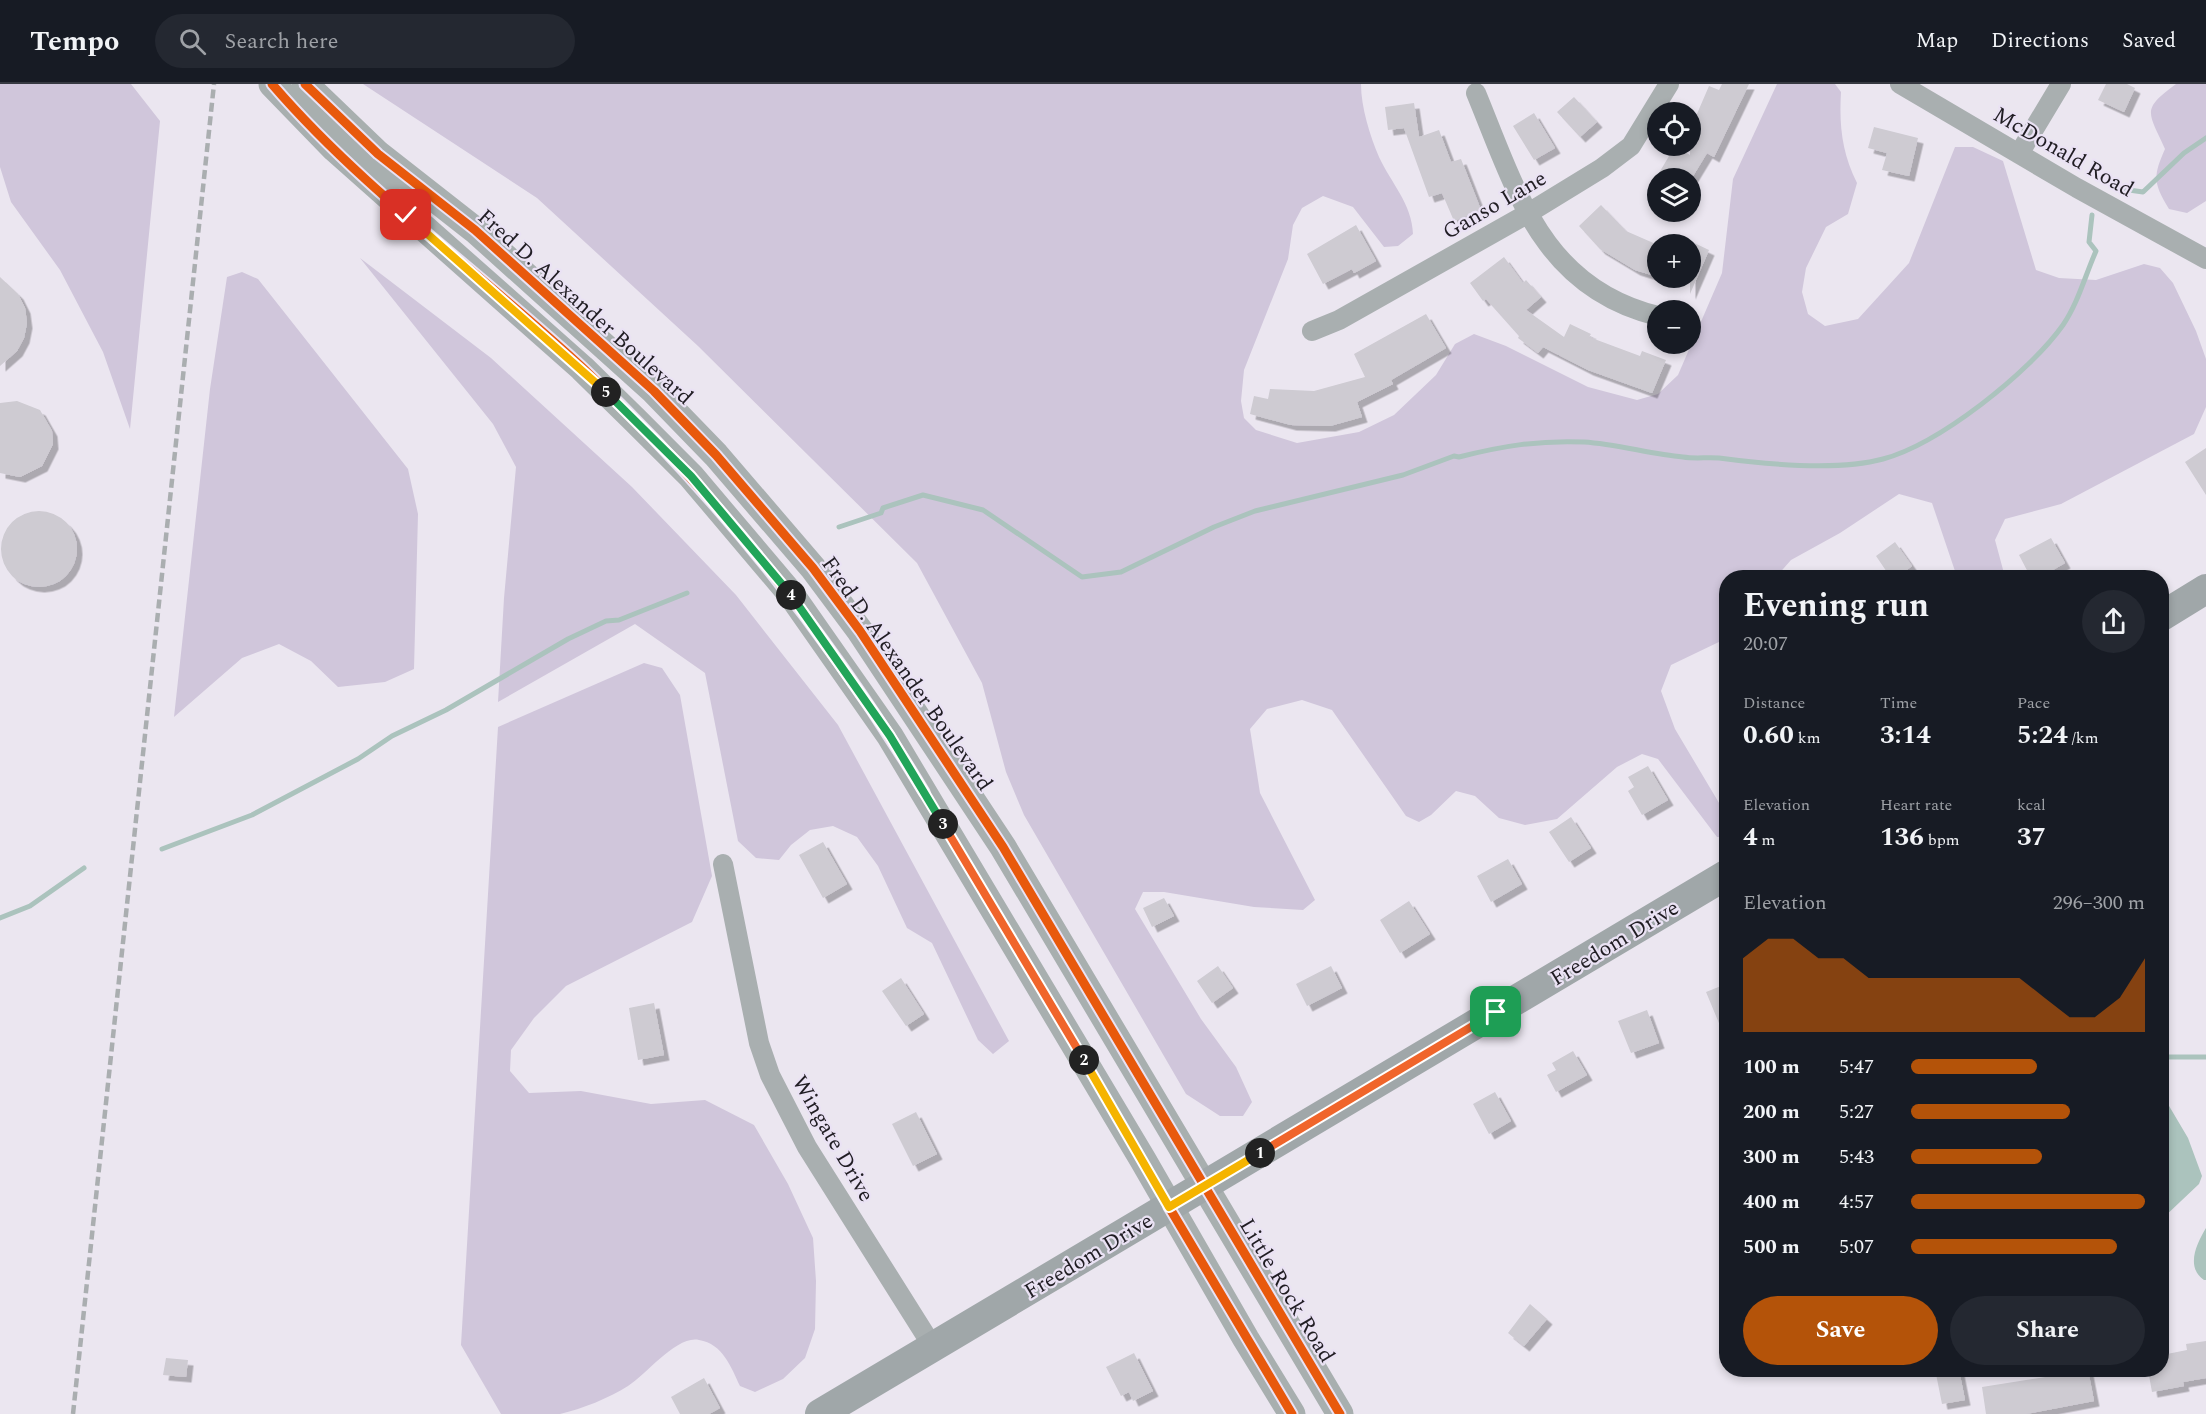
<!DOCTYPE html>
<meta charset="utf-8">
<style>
body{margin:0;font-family:Spectral,serif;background:#242831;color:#f1f3f6;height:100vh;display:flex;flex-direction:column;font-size:22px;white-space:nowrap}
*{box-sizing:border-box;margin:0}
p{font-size:20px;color:#9ea1a6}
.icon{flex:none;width:33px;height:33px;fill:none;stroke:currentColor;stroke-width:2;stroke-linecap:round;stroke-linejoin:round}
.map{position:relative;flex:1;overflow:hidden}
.side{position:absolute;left:1719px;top:486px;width:450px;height:807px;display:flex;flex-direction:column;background:#171b24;border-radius:24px;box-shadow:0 3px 9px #0003}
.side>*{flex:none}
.controls{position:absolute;left:1647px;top:18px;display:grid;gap:12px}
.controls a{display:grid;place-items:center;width:54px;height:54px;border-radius:50%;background:#171b24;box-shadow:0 3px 9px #0003;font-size:30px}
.pin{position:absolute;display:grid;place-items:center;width:51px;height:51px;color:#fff;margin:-26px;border-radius:12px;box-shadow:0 3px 9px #0006}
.km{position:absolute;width:30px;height:30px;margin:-15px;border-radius:50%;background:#222;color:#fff;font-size:16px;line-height:30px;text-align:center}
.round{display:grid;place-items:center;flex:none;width:63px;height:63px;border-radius:32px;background:#242831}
.headline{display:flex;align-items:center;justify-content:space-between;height:102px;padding:0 24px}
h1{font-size:33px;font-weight:700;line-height:45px}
.stats{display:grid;grid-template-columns:repeat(3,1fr);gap:9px;height:102px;padding:6px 24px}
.stats div{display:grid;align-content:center}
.stats b{font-size:26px;font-weight:700}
.stats small{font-size:16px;font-weight:400}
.stats p{font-size:16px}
.chart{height:168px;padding:12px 24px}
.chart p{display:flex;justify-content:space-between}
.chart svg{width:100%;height:108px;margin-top:6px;fill:#b45309;opacity:.7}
.primary-button{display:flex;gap:12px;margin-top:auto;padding:12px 24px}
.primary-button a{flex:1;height:69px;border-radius:36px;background:#b45309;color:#fff;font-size:24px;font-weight:700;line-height:69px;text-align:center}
.primary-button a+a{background:#242831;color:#f1f3f6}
ul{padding:0 24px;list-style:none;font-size:20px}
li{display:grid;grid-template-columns:96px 72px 1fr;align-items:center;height:45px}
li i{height:15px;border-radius:8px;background:#b45309}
header{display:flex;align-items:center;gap:36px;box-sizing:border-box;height:84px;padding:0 30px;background:#171b24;border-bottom:2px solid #363941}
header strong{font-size:28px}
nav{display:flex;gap:33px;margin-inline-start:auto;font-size:21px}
.search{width:420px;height:54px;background:#242831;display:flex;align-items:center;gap:15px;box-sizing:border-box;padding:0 21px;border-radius:33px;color:#9ea1a6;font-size:22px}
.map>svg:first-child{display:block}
</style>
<header>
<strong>Tempo</strong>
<div class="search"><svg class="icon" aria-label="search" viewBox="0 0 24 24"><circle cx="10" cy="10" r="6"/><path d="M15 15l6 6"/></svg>Search here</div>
<nav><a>Map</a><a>Directions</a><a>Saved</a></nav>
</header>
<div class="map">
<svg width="2206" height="1330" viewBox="0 0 2206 1330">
<defs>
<filter id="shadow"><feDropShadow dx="5.5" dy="5.5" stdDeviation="0" flood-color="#0004"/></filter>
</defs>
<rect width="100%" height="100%" fill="#ebe6f0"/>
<!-- forest -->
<path fill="#d0c6db" d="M0,0H131L160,37L130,345L103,268L60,186L11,118L0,83Z
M363,0H1361C1361,23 1370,52 1379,73C1391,99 1412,120 1413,150L1398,162L1384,163L1353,123L1323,112L1302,124L1293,141L1288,175L1244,286L1241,317L1244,334L1256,346L1297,359L1359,348L1394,331L1436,291L1455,260L1474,250L1506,262L1588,303L1637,316L1658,310L1678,291L1722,189L1733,95L1777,0H1835L1841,8C1839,42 1842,69 1857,99L1848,130L1826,143L1806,184L1802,208L1808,230L1825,242L1858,235L1909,179L1955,63H1973L2003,77L2036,186L2059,194L2096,196L2144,180L2160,184L2173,199L2196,247L2206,275V323L2194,350L2061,420L2005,435L1995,456L2005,493H1957L1932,419L1899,410L1840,449L1791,476L1776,493L1726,494V551L1721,557L1671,581L1661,607L1675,645L1725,729L1726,753H1717L1658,675L1642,670L1617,683L1557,735L1525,741L1499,734L1475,712L1456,707L1431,731L1419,738L1406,732L1332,626L1302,616L1267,625L1250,645L1260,709L1315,816L1303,826L1254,823L1164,808H1143L1135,825L1201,935L1236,983L1252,1018L1243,1032H1220L1186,1010L1024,731L1006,688L982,599L917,479L698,262L537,114Z
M2176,0H2206V117L2187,129L2169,125C2153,99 2153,92 2165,65C2148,27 2141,26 2176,0Z
M360,174L491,274L632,403L736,511L838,641L1009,957L993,970L978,956L932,859L907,844L878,782L857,753L833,742L810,746L791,761L779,776L756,774L738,757L705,589L635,540L498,618L504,514L516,383L493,340Z
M242,188L258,195L408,385L418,430L414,585L385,598L338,603L311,577L279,560L242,574L174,633L210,305L227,193Z
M644,579L662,584L680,611L712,792L692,838L566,902L534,934L511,966L510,987L529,1009L581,1007L651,1020L705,1016L754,1041L788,1100L813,1154L816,1197L815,1245L805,1274L783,1295L755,1308L740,1302C731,1283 723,1260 699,1256C677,1251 647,1290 628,1302C609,1314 582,1325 560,1330C542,1330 519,1330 501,1330L461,1261L498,643Z"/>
<!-- water -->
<path fill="#abc3bd" d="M2162,1010L2188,1054L2202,1092L2199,1100L2162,1135Z
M2206,1144V1196H2204C2185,1183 2197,1159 2206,1144Z"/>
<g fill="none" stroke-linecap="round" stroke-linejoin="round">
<!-- stream -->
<path stroke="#abc3bd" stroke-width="5" d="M2115,104L2143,108L2184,69L2206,54
M839,443L881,429L883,424L923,411L983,426L1082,493L1121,488L1214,443L1255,427L1403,391L1454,372L1459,373C1502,362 1539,356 1584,358C1617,360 1650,370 1683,373C1695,375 1707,373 1719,374C1764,380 1839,387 1883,375C1939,360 2029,289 2063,241C2078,219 2085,192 2096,167L2089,158L2092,131
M162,765L252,731L358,675L392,652L446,626L568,555L606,537L619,536L687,509
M0,834L30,822L84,784
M2162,973H2206"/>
</g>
<!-- building -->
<path fill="#cecbd2" filter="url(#shadow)" d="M1722,0H1749L1714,73L1707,69L1690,97V94H1656L1675,62L1690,71V46L1709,2L1719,6Z
M2106,0H2127L2135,4L2124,28L2098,16Z
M1574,13L1597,38L1580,53L1557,28Z
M1414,19L1419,53L1439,46L1451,78L1461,75L1481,126L1454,137L1442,109L1429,113L1404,44L1388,46L1385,23Z
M1534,29L1555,64L1534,76L1513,42Z
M1874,43L1918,54L1909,92L1882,86L1887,69L1868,64Z
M1601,121L1626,147L1658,161V193L1635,186L1600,165L1579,142Z
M1356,141L1376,177L1354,189L1352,185L1323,200L1307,170Z
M1690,157L1709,166L1690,210Z
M1504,173L1523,199L1526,196L1541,213L1526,226L1564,253L1570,240L1591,250L1589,253L1640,272L1642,267L1666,276L1652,309L1588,286L1543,263L1538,269L1518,254L1519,252L1486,215L1483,217L1470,199Z
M0,193L18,210L25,224L27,239L24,254L17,267L0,282Z
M1426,230L1446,264L1391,296L1393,300L1357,318L1362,333L1330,342L1291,341L1250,330L1254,312L1268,315L1270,305L1314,307L1365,293L1354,270Z
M17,317L40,326L52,347L53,360L42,382L20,393L0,389V319Z
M2206,364V411L2185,378Z
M1 465a38 38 0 1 1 76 0a38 38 0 1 1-76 0Z
M2051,454L2065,479L2039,494H2031L2019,471Z
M1895,458L1912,482L1896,494H1891L1876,472Z
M1648,682L1668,716L1642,731L1628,707L1634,703L1628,693Z
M1571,733L1591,764L1569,778L1549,748Z
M823,758L847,800L823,814L799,771Z
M1508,775L1522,800L1491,818L1477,792Z
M1164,814L1174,832L1152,843L1143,824Z
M1409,817L1430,850L1400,869L1380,836Z
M1218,882L1233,904L1212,919L1197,897Z
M1331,882L1342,904L1307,922L1296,900Z
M901,894L924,930L906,942L882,907Z
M1726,900V956L1706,908Z
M654,919L664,971L638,976L629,924Z
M1647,926L1659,959L1631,969L1618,937Z
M1573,967L1587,991L1556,1008L1547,991L1556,986L1552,979Z
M1495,1008L1511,1037L1489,1050L1473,1020Z
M916,1028L937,1070L913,1082L892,1040Z
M1530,1220L1547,1235L1524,1262L1508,1249Z
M2206,1257V1294L2183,1298L2184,1302L2152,1308L2148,1286H2162V1271L2187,1266L2186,1260Z
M1134,1269L1153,1307L1133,1317L1129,1308L1121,1312L1106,1283Z
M166,1274L188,1276L186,1293L163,1291Z
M1959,1286L1965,1316L1942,1320L1936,1290Z
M2063,1286H2088L2094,1317L2026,1330H1986L1982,1303L2064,1290Z
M704,1294L720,1324L709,1330H680L671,1313Z"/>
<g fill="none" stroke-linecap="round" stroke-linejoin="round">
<!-- street -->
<path stroke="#a9afb0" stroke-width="20" d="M1900,0L2077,104L2206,175
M1476,9C1516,106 1542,204 1658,232
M2019,70L2061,0
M1312,247L1339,236L1527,130L1602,84L1631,62L1669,0
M723,780L759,959L770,991L807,1063L933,1263"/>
<!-- secondary -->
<path stroke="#a8afaf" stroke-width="27" d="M272,0L335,65L582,284L636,337L691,392L790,509L890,652L1143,1076L1246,1255L1292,1330
M305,0L378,70L475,146L654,307L716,371L813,484L860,547L1003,763L1340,1330"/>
<!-- primary -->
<path stroke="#a0a7a9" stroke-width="30" d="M2162,532L2206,505
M820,1330L1726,791"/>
<!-- rail -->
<path stroke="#aaaeb0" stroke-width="4.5" stroke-dasharray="9 4.5" stroke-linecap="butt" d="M73,1330L214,0"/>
<!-- cycleway casing -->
<g stroke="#eae2f4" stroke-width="13">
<path id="cycleway" d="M272,0C364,107 481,189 584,285C718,413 828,549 924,708
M305,0L378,70L475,146L654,307L716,371L813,484L860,547L1003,763L1340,1330
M1169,1123L1292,1330"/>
</g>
<!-- cycleway -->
<use href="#cycleway" stroke="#e8590c" stroke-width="9"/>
</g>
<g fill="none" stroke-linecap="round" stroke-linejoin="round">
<!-- split-1 casing -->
<g stroke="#fff" stroke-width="12">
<path id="split-1" d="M1260,1069L1496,928"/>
</g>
<!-- split-2 casing -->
<g stroke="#fff" stroke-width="12">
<path id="split-2" d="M1084,976L1169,1123L1260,1069"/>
</g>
<!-- split-3 casing -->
<g stroke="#fff" stroke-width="12">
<path id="split-3" d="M943,740L1084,976"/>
</g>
<!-- split-4 casing -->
<g stroke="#fff" stroke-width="12">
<path id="split-4" d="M791,511L890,652L943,740"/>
</g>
<!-- split-5 casing -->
<g stroke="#fff" stroke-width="12">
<path id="split-5" d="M606,308L691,392L791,511"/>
</g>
<!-- split-6 casing -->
<g stroke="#fff" stroke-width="12">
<path id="split-6" d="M406,131L606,308"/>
</g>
<!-- split-1 -->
<use href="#split-1" stroke="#f0652b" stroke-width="8"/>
<!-- split-2 -->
<use href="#split-2" stroke="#f5b400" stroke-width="8"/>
<!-- split-3 -->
<use href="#split-3" stroke="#f0652b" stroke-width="8"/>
<!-- split-4 -->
<use href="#split-4" stroke="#22a559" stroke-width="8"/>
<!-- split-5 -->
<use href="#split-5" stroke="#22a559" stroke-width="8"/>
<!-- split-6 -->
<use href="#split-6" stroke="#f5b400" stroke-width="8"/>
</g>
<g text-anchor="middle" stroke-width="4.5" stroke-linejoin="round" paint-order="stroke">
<!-- street labels -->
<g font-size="22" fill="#201d23" stroke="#eae2f4">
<text transform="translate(2064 67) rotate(30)" y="8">McDonald Road</text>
<text transform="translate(1494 120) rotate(-30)" y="8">Ganso Lane</text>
<text transform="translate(586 222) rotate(42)" y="8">Fred D. Alexander Boulevard</text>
<text transform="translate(908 589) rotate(55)" y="8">Fred D. Alexander Boulevard</text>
<text transform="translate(1614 858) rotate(-31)" y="8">Freedom Drive</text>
<text transform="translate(834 1054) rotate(60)" y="8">Wingate Drive</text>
<text transform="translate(1088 1171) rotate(-31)" y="8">Freedom Drive</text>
<text transform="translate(1288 1206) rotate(59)" y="8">Little Rock Road</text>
</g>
</g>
</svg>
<div class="controls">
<a><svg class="icon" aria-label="locate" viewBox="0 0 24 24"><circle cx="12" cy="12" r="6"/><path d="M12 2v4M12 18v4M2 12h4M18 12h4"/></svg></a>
<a><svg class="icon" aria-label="layers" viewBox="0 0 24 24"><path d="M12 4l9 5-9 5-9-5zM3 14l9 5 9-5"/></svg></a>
<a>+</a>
<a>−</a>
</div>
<div class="pin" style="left:1496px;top:928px;background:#1e9e55"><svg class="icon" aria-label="arrive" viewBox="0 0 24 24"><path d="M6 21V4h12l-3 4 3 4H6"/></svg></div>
<div class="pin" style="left:406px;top:131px;background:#d93025"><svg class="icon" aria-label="check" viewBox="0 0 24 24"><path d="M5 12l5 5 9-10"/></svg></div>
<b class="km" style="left:1260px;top:1069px">1</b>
<b class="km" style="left:1084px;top:976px">2</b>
<b class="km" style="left:943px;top:740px">3</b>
<b class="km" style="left:791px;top:511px">4</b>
<b class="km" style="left:606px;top:308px">5</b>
<section class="side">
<div class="headline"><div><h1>Evening run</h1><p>20:07</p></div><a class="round"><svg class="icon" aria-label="share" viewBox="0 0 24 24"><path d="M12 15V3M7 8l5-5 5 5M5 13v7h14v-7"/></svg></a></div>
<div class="stats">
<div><p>Distance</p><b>0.60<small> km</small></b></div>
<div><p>Time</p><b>3:14</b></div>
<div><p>Pace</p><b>5:24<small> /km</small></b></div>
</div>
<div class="stats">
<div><p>Elevation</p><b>4<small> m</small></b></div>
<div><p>Heart rate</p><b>136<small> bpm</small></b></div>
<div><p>kcal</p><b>37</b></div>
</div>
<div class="chart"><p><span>Elevation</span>296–300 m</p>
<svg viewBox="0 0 160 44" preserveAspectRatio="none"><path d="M0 44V14L10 6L20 6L30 14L40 14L50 22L60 22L70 22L80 22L90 22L100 22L110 22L120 30L130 38L140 38L150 30L160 14V44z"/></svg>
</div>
<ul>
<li><b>100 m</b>5:47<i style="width:54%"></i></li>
<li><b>200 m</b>5:27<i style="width:68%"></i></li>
<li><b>300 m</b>5:43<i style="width:56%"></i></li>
<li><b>400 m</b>4:57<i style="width:100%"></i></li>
<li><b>500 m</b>5:07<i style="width:88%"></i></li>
</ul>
<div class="primary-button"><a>Save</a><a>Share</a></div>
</section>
</div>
